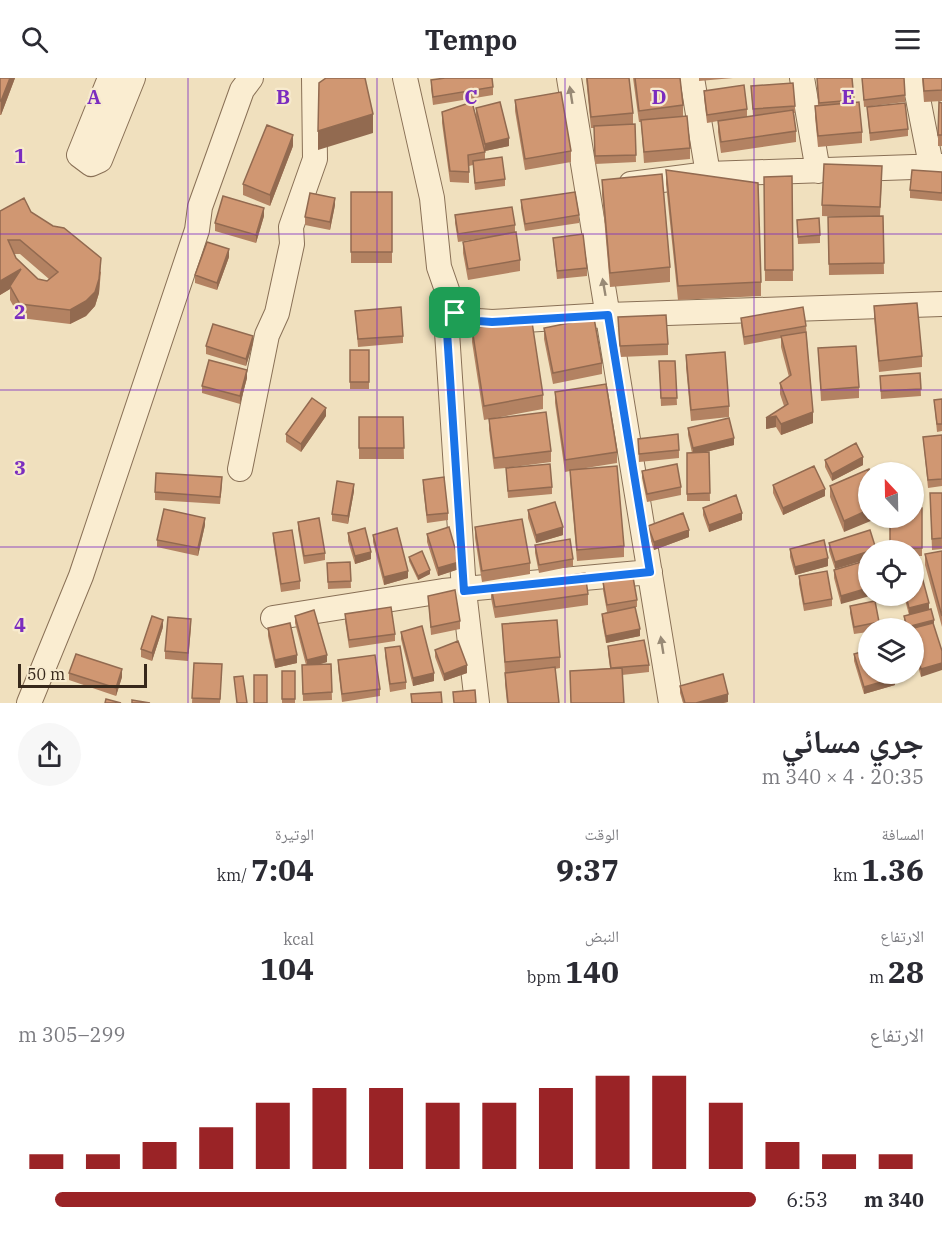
<!DOCTYPE html>
<html lang="ar">
<meta charset="utf-8">
<style>
body{margin:0;font-family:"IBM Plex Serif","Noto Naskh Arabic",serif;background:#f7f7f7;color:#2b2b33;direction:rtl;height:100vh;display:flex;flex-direction:column;font-size:22px;white-space:nowrap}
*{box-sizing:border-box;margin:0}
p{font-size:20px;color:#7c7c81}
.icon{flex:none;width:33px;height:33px;fill:none;stroke:currentColor;stroke-width:2;stroke-linecap:round;stroke-linejoin:round}
.map{position:relative;height:625px;overflow:hidden;direction:ltr}
.details{display:flex;flex-direction:column;background:#fff;flex:1}
.details>*{flex:none}
.needle{width:39px;rotate:338deg}
.buttons{position:absolute;left:858px;top:384px;display:grid;gap:12px}
.buttons a{display:grid;place-items:center;width:66px;height:66px;border-radius:50%;background:#fff;box-shadow:0 2px 4px #0004;font-size:30px}
.scale{position:absolute;left:18px;bottom:15px;width:129px;box-sizing:border-box;padding-left:6px;border:3px solid #37281b;border-top:0;font-size:16px;line-height:21px;white-space:nowrap;color:#37281b;-webkit-text-stroke:4px #f7eace;paint-order:stroke}
.pin{position:absolute;display:grid;place-items:center;width:51px;height:51px;color:#fff;margin:-26px;border-radius:12px;box-shadow:0 3px 9px #0006}
.round{display:grid;place-items:center;flex:none;width:63px;height:63px;border-radius:32px;background:#f7f7f7}
.overview{display:flex;align-items:center;justify-content:space-between;height:102px;padding:0 18px}
h1{font-size:33px;font-weight:800;line-height:45px}
.metrics{display:grid;grid-template-columns:repeat(3,1fr);gap:9px;height:102px;padding:6px 18px}
.metrics div{display:grid;align-content:center}
.metrics b{font-size:30px;font-weight:800}
.metrics small{font-size:16px;font-weight:400}
.metrics p{font-size:16px}
.chart{height:168px;padding:12px 18px}
.chart p{display:flex;justify-content:space-between}
.chart svg{width:100%;height:108px;margin-top:6px;stroke:#9a2326;stroke-width:6}
ul{padding:0 18px;list-style:none;font-size:20px}
li{display:grid;grid-template-columns:96px 72px 1fr;align-items:center;height:45px}
li i{height:15px;border-radius:8px;background:#9a2326}
header{display:flex;justify-content:space-between;align-items:center;height:78px;padding:0 18px;background:#fff;font-size:27px;font-weight:800}
.map>svg:first-child{display:block}
</style>
<header><svg class="icon" aria-label="menu" viewBox="0 0 24 24"><path d="M4 6h16M4 12h16M4 18h16"/></svg>Tempo<svg class="icon" aria-label="search" viewBox="0 0 24 24"><circle cx="10" cy="10" r="6"/><path d="M15 15l6 6"/></svg></header>
<div class="map">
<svg width="942" height="625" viewBox="0 0 942 625">
<rect width="100%" height="100%" fill="#f0e0be"/>
<g fill="none" stroke-linecap="round" stroke-linejoin="round">
<!-- minor casing -->
<g stroke="#897056" stroke-width="26">
<path id="minor" d="M110,0L79,77L91,86L100,82L133,0
M405,0L432,120L439,189L455,235L478,243L492,244L608,237L942,226
M569,0L671,625
M692,0L708,96
M802,0L818,93
M914,0L931,87
M631,106L708,96L942,88
M455,235L447,254L464,513L477,625
M240,391L267,257L277,235L292,166L291,149L315,81L314,0
M273,540L443,513L650,494
M29,625L81,498L197,152L200,129L242,12L251,0"/>
</g>
<!-- minor -->
<use href="#minor" stroke="#faedd1" stroke-width="24"/>
</g>
<!-- wall -->
<path fill="#b38262" fill-rule="evenodd" d="M0,0H15L1,37H0Z
M586,0H629L633,35V46L624,47L635,46L636,84L595,86L594,50H591Z
M633,0H680L683,27V38L690,70V81L644,85L641,44H639Z
M699,0H733L699,3Z
M817,0H852L854,25L862,54V65L818,69L815,39V28H818Z
M862,0L905,17V24L864,29Z
M922,0H942V23L924,24Z
M431,2L493,9V17L433,27L431,10Z
M751,8L795,28V35H794L796,53V64L721,75L718,54V43L707,45L704,20V13L747,31V39L753,38Z
M515,22L571,73V84L525,92L515,33Z
M942,25V68H938V57Z
M867,29L908,51V58L870,63Z
M476,30L509,68L485,73V82L505,101V108L475,112L473,87L469,88V105L450,104L442,45V34L476,38Z
M293,68L270,128L243,117V106Z
M666,92L761,204V218L678,222L666,106Z
M942,94V123L910,120V112Z
M792,98L793,203H765L764,99Z
M882,99L880,138H883L884,196L829,197L828,139H846L822,138V127Z
M602,102L670,189V204L610,209L602,116Z
M351,114H392V185H351Z
M521,122L579,137V145L525,153L521,130Z
M335,127L330,152L305,147V139Z
M0,133L31,134L101,194L99,215L95,228L86,238L70,246L20,240L10,222V211L0,217ZM14,176H20L49,201L47,203L38,201L16,180Z
M455,137L515,147V155L458,164L455,145Z
M264,138L256,165L215,153V145Z
M797,142L820,157V165L798,166Z
M553,160L587,190V198L557,201Z
M463,164L520,182V193L468,202L463,175Z
M229,179L217,212L195,205V197Z
M874,228L922,278V289L879,294L874,240Z
M355,233L403,258V265L358,269Z
M618,239L668,266V277L620,279Z
M741,240L806,248L813,345L781,357L776,349L766,351L784,328L780,316V305L789,299L781,269V260L744,267L741,247Z
M472,250L543,317V331L484,342L472,264Z
M544,250L602,285V296L553,306L544,261Z
M253,265L246,288L206,276V268Z
M818,270L859,309V320L821,323Z
M350,272H369V311H350Z
M686,277L729,328V339L691,343L686,289Z
M659,283H675L677,327L661,328Z
M920,295L921,318L881,321L880,298Z
M247,300L240,326L202,315V308Z
M555,314L617,374V385L586,390L624,468V479L577,483L570,403V393L565,394L555,325Z
M942,321V353L937,354L934,322Z
M326,338L301,374L286,364V356Z
M359,339H403L404,381H359Z
M489,341L551,373V384L513,389L552,409V416L508,420L506,390L494,391L489,352Z
M688,350L734,367L706,374H709L710,423H687V375H692L688,357Z
M942,357V408L928,410L923,359Z
M638,361L679,372V380L639,384Z
M825,382L863,387L832,403L825,389Z
M869,391L844,454L830,419V408Z
M642,393L681,409V417L647,424L642,400Z
M423,402L448,435V442L427,445L423,409Z
M222,407L220,426L155,422V414Z
M773,407L825,418L783,437L773,415Z
M354,413L348,446L332,443V436Z
M930,415H942V471L932,472Z
M703,430L742,442L709,454L703,437Z
M922,430V478H914V472H890V440Z
M528,432L563,457L536,465L528,440Z
M298,444L325,475V482L304,486L298,451Z
M205,447L198,478L157,469V462Z
M648,448L689,459L654,472L648,455Z
M475,449L530,485V496L482,504L475,460Z
M273,455L300,503V511L281,514L273,462Z
M348,455L371,481L355,486L348,463Z
M427,456L459,491L438,498L427,464Z
M373,457L408,500L384,507L373,464Z
M829,465L876,472H868V481L835,491L829,473Z
M535,467L573,481V488L539,495L535,475Z
M790,471L828,488L795,497L790,479Z
M942,473V549L925,487V476Z
M409,479L430,496L418,502L409,483Z
M868,482L841,526L834,500V492Z
M350,484L351,510L328,511L327,485Z
M799,498L832,521V528L804,533L799,506Z
M603,504L637,522V529H635L640,558L606,565L602,543V536L607,534L603,512Z
M491,509L588,516V527L495,540L491,520Z
M428,518L460,543V551L431,557Z
M904,518H914L929,525L921,599L914,574V550H907L904,542V538L909,537Z
M850,528L879,544V550H868V554L854,556L850,535Z
M345,536L395,556V563L349,570L345,543Z
M295,538L327,584L317,587L331,586L332,622L303,623L302,587H306L295,545Z
M502,546L560,579V590L555,591L559,625H507L505,606V595Z
M163,549L152,583L141,579V571Z
M191,549L188,583L165,581V573Z
M268,550L297,585L275,590L268,558Z
M401,554L434,603L413,608L401,561Z
M608,568L649,587V594L622,597L624,625H571L570,593L610,590L608,575Z
M385,570L406,604V611L390,614L385,578Z
M435,572L467,595L444,603L435,579Z
M854,576L895,607L864,616L854,583Z
M338,582L380,611V618L342,624L338,590Z
M194,585L222,586L220,625H192Z
M282,593H295V625H282Z
M69,595L122,599L116,618L69,602Z
M680,608L728,624L723,625H683L680,615Z"/>
<!-- shaded-wall -->
<path fill="#926a50" d="M10,0H15L1,37V23Z
M373,36V55L318,72V53Z
M293,57V68L270,128V117Z
M509,60V68L485,73V66Z
M335,120V127L330,152V144Z
M264,130V138L256,165V157Z
M229,171V179L217,212V205Z
M101,180L99,215L95,228L86,238L70,246V232Z
M21,191L10,208V211L0,217V203Z
M253,258V265L246,288V281Z
M247,292V300L240,326V318Z
M326,330V338L301,374V366Z
M813,334V345L781,357V346Z
M776,338V349L766,351V340Z
M734,360V367L693,377V370Z
M863,379V387L832,403V396Z
M354,406V413L348,446V438Z
M825,411V418L783,437V430Z
M868,432V440H878L844,454V443Z
M742,435V442L709,454V447Z
M205,440V447L198,478V470Z
M563,449V457L536,465V457Z
M689,452V459L654,472V464Z
M868,473V481L835,491V484Z
M371,474V481L355,486V478Z
M828,480V488L795,497V489Z
M459,484V491L438,498V490Z
M430,492V496L418,502V498Z
M408,493V500L384,507V499Z
M868,510V518H870L841,526V518Z
M929,525V532L909,537V530Z
M163,542V549L152,583V575Z
M934,542V545L914,550H907V549Z
M640,551V558L606,565V558Z
M297,577V585L275,590V582Z
M327,577V584L307,590V582Z
M942,585V592L921,599V591Z
M467,587V595L444,603V596Z
M122,591V599L116,618V610Z
M434,595V603L413,608V600Z
M895,600V607L864,616V609Z
M728,616V624L723,625H696Z"/>
<!-- building -->
<path fill="#d09772" stroke="#926a50" stroke-width="1.5" fill-rule="evenodd" d="M0,0H10L1,23H0Z
M326,0H365L373,36L318,53L319,5Z
M445,0H492L493,9L433,19L431,2Z
M587,0H629L633,35L591,39Z
M635,0H680L683,27L639,33Z
M817,0H852L854,22L819,25Z
M862,0H904L905,17L864,22Z
M923,0H942V12L924,13Z
M793,5L795,28L753,31L751,8Z
M744,7L747,31L707,37L704,13Z
M561,14L571,73L525,81L515,22Z
M472,24L485,74L468,77L469,94L450,93L442,34Z
M500,24L509,60L485,66L476,30Z
M859,24L862,54L818,58L815,28Z
M939,24L942,25V57H938Z
M905,25L908,51L870,55L867,29Z
M793,32L796,53L721,64L718,43Z
M687,38L690,70L644,74L641,42Z
M635,46L636,77L595,78L594,48Z
M267,47L293,57L270,117L243,106Z
M502,79L505,101L475,105L473,83Z
M824,86L882,88L880,129L822,127Z
M666,92L758,105L761,204L678,208Z
M912,92L942,94V115L910,112Z
M662,96L670,189L610,195L602,102Z
M792,98L793,192H765L764,99Z
M351,114H392V174H351Z
M575,114L579,137L525,146L521,122Z
M310,115L335,120L330,144L305,139Z
M223,118L264,130L256,157L215,145Z
M24,120L31,134L53,148L64,150L101,180L99,201L95,214L86,223L70,232L20,226L10,208L21,191L0,203V133ZM8,162H20L58,194L47,203L38,201L16,180Z
M512,129L515,147L458,156L455,137Z
M883,138L884,185L829,186L828,139Z
M819,140L820,157L798,159L797,142Z
M516,154L520,182L468,191L463,164Z
M583,156L587,190L557,193L553,160Z
M207,164L229,171L217,205L195,197Z
M917,225L922,278L879,283L874,228Z
M401,229L403,258L358,261L355,233Z
M803,229L806,248L744,259L741,240Z
M666,237L668,266L620,268L618,239Z
M594,240L602,285L553,295L544,250Z
M532,244L543,317L484,328L472,250Z
M213,246L253,258L246,281L206,268Z
M806,254L813,334L781,346L776,338L766,340L788,326L780,305L791,297L781,258Z
M856,268L859,309L821,312L818,270Z
M350,272H369V304H350Z
M725,274L729,328L691,332L686,277Z
M209,282L247,292L240,318L202,308Z
M659,283H675L677,320H661Z
M920,295L921,311L881,313L880,298Z
M606,306L617,374L565,382L555,314Z
M312,320L326,330L301,366L286,356Z
M942,321V346H937L934,322Z
M546,334L551,373L494,380L489,341Z
M359,339H403L404,370H359Z
M729,340L734,360L693,370L688,350Z
M678,356L679,372L639,376L638,361Z
M942,357V401L928,402L923,359Z
M856,365L863,379L832,396L825,382Z
M709,374L710,415L687,416V375Z
M550,386L552,409L508,413L506,390Z
M677,386L681,409L647,416L642,393Z
M617,388L624,468L577,472L570,392Z
M814,388L825,411L783,430L773,407Z
M869,391L870,394H868V432L844,443L830,408Z
M156,395L222,399L220,419L155,414Z
M444,399L448,435L427,437L423,402Z
M337,403L354,406L348,438L332,436Z
M930,415H942V460L932,461Z
M736,417L742,435L709,447L703,430Z
M555,424L563,449L536,457L528,432Z
M914,430H922V470L890,471V440H914Z
M164,431L205,440L198,470L157,462Z
M683,435L689,452L654,464L648,448Z
M319,440L325,475L304,478L298,444Z
M522,441L530,485L482,493L475,449Z
M449,449L459,484L438,490L427,456Z
M365,450L371,474L355,478L348,455Z
M397,450L408,493L384,499L373,457Z
M292,452L300,503L281,506L273,455Z
M870,452L876,471L835,484L829,465Z
M570,461L573,481L539,487L535,467Z
M824,462L828,480L795,489L790,471Z
M422,473L430,492L418,498L409,479Z
M942,473V538L925,476Z
M868,482V510L841,518L834,492Z
M350,484L351,503L328,504L327,485Z
M918,484L929,525L909,530L906,518H914V486Z
M827,493L832,521L804,526L799,498Z
M585,495L588,516L495,529L491,509Z
M633,499L637,522L607,527L603,504Z
M455,512L460,543L431,549L428,518Z
M875,523L879,544L854,549L850,528Z
M391,529L395,556L349,562L345,536Z
M635,529L640,551L606,558L602,536Z
M931,531L934,542L907,549L904,538Z
M314,532L327,577L307,582L295,538Z
M152,538L163,542L152,575L141,571Z
M168,539L191,541L188,575L165,573Z
M557,542L560,579L505,584L502,546Z
M290,545L297,577L275,582L268,550Z
M933,545L942,573V585L921,591L914,566V550Z
M422,548L434,595L413,600L401,554Z
M644,562L649,587L611,590L608,568Z
M458,563L467,587L444,596L435,572Z
M400,568L406,604L390,606L385,570Z
M868,572V596H894L895,600L864,609L854,576Z
M76,576L122,591L116,610L69,595Z
M375,577L380,611L342,616L338,582Z
M194,585L222,586L220,621L192,620Z
M331,586L332,614L303,616L302,587Z
M555,589L559,625H508L505,595Z
M622,590L624,625H571L570,593Z
M282,593H295V621H282Z
M723,596L728,616L696,625H685L680,608Z
M254,597H267V625H254Z
M243,598L247,625H237L234,599Z
M475,612L476,625H454L453,614Z
M441,614L442,625H412L411,616Z
M106,621L121,625H105Z
M132,622L150,625H132Z"/>
<!-- one-way arrows -->
<defs><path id="oneway-solid" d="M-6-.8H1V-3.2L6.5 0L1 3.2V.8H-6Z" transform="scale(1.5)"/></defs>
<g fill="#988a76">
<use href="#oneway-solid" transform="translate(571 17) rotate(-99)"/>
<use href="#oneway-solid" transform="translate(604 209) rotate(-100)"/>
<use href="#oneway-solid" transform="translate(662 567) rotate(-99)"/>
</g>
<g fill="none" stroke-linecap="round" stroke-linejoin="round">
<!-- route casing -->
<g stroke="#fff" stroke-width="12">
<path id="route" d="M455,235L478,243L492,244L608,237L650,494L464,513L447,254Z"/>
</g>
<!-- route -->
<use href="#route" stroke="#1a73e8" stroke-width="8"/>
</g>
<!-- grid -->
<path fill="none" stroke="#7b2cbf" stroke-width="1.5" stroke-opacity="0.55" d="M188,0V625M377,0V625M565,0V625M754,0V625M0,156H942M0,312H942M0,469H942"/>
<g font-size="20" text-anchor="middle" font-weight="bold" fill="#7b2cbf" stroke="#f7eace" stroke-width="4.5" stroke-linejoin="round" paint-order="stroke">
<text x="94" y="26">A</text>
<text x="283" y="26">B</text>
<text x="471" y="26">C</text>
<text x="659" y="26">D</text>
<text x="848" y="26">E</text>
<text x="20" y="85">1</text>
<text x="20" y="241">2</text>
<text x="20" y="397">3</text>
<text x="20" y="554">4</text>
</g>
</svg>
<div class="buttons">
<a><svg class="needle" viewBox="-14 -14 28 28"><path d="M0-13l5 13h-10z" fill="#e53935"/><path d="M0 13l5-13h-10z" fill="#7c7c81"/></svg></a>
<a><svg class="icon" aria-label="locate" viewBox="0 0 24 24"><circle cx="12" cy="12" r="6"/><path d="M12 2v4M12 18v4M2 12h4M18 12h4"/></svg></a>
<a><svg class="icon" aria-label="layers" viewBox="0 0 24 24"><path d="M12 4l9 5-9 5-9-5zM3 14l9 5 9-5"/></svg></a>
</div>
<div class="scale">50 m</div>
<div class="pin" style="left:455px;top:235px;background:#1e9e55"><svg class="icon" aria-label="arrive" viewBox="0 0 24 24"><path d="M6 21V4h12l-3 4 3 4H6"/></svg></div>
</div>
<section class="details">
<div class="overview"><div><h1>جري مسائي</h1><p>20:35 · 4 × 340 m</p></div><a class="round"><svg class="icon" aria-label="share" viewBox="0 0 24 24"><path d="M12 15V3M7 8l5-5 5 5M5 13v7h14v-7"/></svg></a></div>
<div class="metrics">
<div><p>المسافة</p><b>1.36<small> km</small></b></div>
<div><p>الوقت</p><b>9:37</b></div>
<div><p>الوتيرة</p><b>7:04<small> /km</small></b></div>
</div>
<div class="metrics">
<div><p>الارتفاع</p><b>28<small> m</small></b></div>
<div><p>النبض</p><b>140<small> bpm</small></b></div>
<div><p>kcal</p><b>104</b></div>
</div>
<div class="chart"><p><span>الارتفاع</span>299–305 m</p>
<svg viewBox="0 0 160 44" preserveAspectRatio="none"><path d="M5 44V38M15 44V38M25 44V33M35 44V27M45 44V17M55 44V11M65 44V11M75 44V17M85 44V17M95 44V11M105 44V6M115 44V6M125 44V17M135 44V33M145 44V38M155 44V38"/></svg>
</div>
<ul>
<li><b>340 m</b>6:53<i style="width:95%"></i></li>
</ul>
</section>
